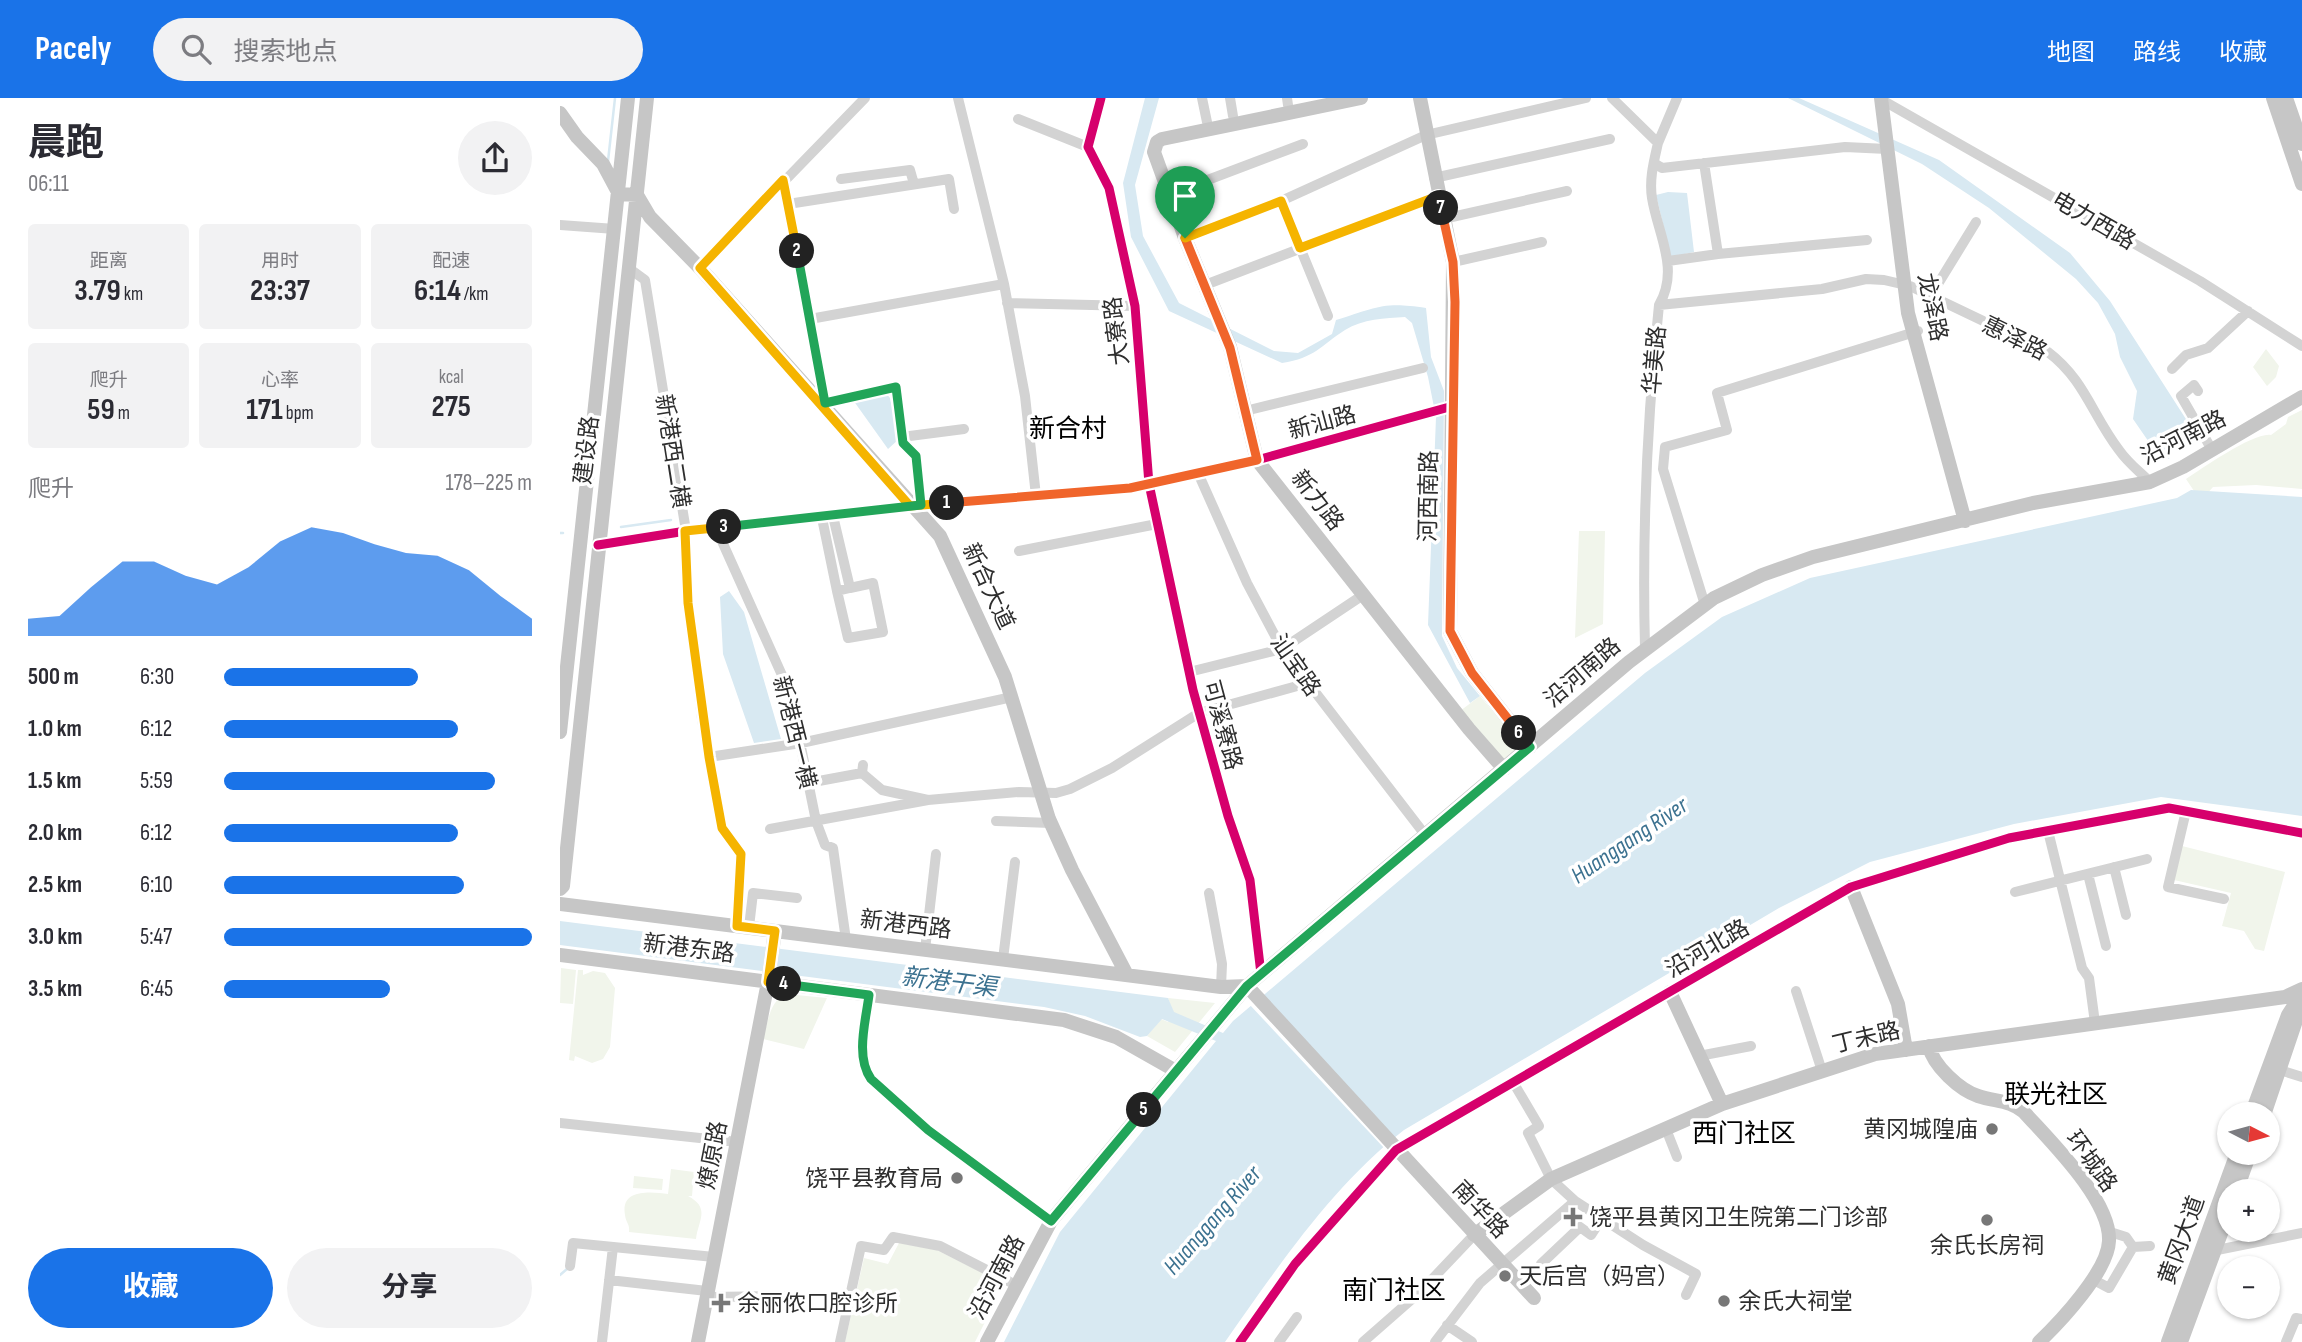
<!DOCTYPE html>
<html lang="zh">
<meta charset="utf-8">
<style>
body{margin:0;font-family:"Sofia Sans Condensed","Noto Sans SC",sans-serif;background:#f2f2f3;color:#2b2b33;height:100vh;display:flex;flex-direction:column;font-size:26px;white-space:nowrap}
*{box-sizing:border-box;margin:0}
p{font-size:23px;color:#7c7c81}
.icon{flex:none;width:38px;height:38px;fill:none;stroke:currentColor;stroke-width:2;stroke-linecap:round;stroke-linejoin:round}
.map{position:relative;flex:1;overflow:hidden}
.panel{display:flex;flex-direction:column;background:#fff;width:560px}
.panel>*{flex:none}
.needle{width:46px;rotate:96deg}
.fabs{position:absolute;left:1657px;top:1004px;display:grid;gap:14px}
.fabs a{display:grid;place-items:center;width:63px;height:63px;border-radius:50%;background:#fff;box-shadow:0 2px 5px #0004;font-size:35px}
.pin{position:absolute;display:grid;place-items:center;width:60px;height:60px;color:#fff;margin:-72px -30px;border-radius:50% 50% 50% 0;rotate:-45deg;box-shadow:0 0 7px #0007}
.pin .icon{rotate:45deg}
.km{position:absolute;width:35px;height:35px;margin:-18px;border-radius:50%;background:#222;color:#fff;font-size:19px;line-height:35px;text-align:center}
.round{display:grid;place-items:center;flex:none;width:74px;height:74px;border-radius:37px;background:#f2f2f3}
.overview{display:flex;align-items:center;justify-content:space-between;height:119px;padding:0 28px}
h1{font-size:38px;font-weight:700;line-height:52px}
.stats{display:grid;grid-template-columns:repeat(3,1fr);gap:10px;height:119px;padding:7px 28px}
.stats div{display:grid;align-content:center;border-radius:7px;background:#f2f2f3;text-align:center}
.stats b{font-size:30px;font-weight:700}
.stats small{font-size:19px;font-weight:400}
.stats p{font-size:19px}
.chart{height:196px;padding:14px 28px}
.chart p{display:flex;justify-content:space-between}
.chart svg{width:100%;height:126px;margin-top:7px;fill:#1a73e8;opacity:.7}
.cta{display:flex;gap:14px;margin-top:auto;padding:14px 28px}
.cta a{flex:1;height:80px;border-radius:42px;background:#1a73e8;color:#fff;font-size:28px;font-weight:700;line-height:80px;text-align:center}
.cta a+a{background:#f2f2f3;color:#2b2b33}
ul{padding:0 28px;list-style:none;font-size:23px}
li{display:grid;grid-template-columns:112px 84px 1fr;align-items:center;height:52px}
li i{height:18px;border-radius:9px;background:#1a73e8}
header{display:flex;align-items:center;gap:42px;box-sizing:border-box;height:98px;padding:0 35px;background:#1a73e8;color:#fff}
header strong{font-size:33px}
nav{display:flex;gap:38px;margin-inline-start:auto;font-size:24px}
.search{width:490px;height:63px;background:#f2f2f3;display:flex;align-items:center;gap:18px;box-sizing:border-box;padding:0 24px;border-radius:38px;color:#7c7c81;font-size:26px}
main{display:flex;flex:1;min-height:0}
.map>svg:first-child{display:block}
</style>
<header>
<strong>Pacely</strong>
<div class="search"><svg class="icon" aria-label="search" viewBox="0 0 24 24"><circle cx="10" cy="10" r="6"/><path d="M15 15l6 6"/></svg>搜索地点</div>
<nav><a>地图</a><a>路线</a><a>收藏</a></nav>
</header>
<main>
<section class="panel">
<div class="overview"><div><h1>晨跑</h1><p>06:11</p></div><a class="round"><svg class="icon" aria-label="share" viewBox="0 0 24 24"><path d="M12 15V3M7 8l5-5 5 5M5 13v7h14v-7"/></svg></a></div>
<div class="stats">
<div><p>距离</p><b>3.79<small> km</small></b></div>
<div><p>用时</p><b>23:37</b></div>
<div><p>配速</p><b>6:14<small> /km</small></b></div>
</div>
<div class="stats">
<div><p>爬升</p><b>59<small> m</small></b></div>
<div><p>心率</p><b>171<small> bpm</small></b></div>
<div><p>kcal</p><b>275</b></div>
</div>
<div class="chart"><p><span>爬升</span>178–225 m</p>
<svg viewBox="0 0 160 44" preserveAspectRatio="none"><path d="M0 44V38L10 37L20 27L30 18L40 18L50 23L60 26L70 20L80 11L90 6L100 8L110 12L120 15L130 16L140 21L150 30L160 38V44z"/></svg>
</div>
<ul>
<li><b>500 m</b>6:30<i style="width:63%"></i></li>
<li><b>1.0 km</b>6:12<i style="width:76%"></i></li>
<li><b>1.5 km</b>5:59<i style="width:88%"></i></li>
<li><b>2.0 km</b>6:12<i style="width:76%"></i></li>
<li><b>2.5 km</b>6:10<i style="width:78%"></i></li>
<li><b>3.0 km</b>5:47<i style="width:100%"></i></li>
<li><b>3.5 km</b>6:45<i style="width:54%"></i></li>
</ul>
<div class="cta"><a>收藏</a><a>分享</a></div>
</section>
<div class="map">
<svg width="1742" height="1244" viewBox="0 0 1742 1244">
<rect width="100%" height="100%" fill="#fff"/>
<!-- green -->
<path fill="#f1f5eb" d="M1706,251L1719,268L1716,279L1707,288L1693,269Z
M1742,312V391L1696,387L1653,389L1645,398L1634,393L1626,381C1643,370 1694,334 1711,337L1726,326L1728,319Z
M1019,433H1045L1043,526L1015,540Z
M920,598L961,647L943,662L900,613Z
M1622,748L1725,774L1704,853L1695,851L1684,833L1662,828L1671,795L1614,782Z
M1,870L16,872L13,906L0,905Z
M18,872H23V877L33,873L45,875L55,890L50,949L43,961L32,965L15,958L14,963L9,962Z
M226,896L267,900L244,951L203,941C208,925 209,903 226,896Z
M608,900L655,905L615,954L587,938L601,921L608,924L613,914Z
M111,1071L134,1074L132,1098H128C151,1110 138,1123 136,1141L69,1134C70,1126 66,1125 65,1117C60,1090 92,1094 108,1096Z
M74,1078L103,1081L102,1092L73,1090Z
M339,1145L377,1152L439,1183L430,1199L436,1202L415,1244H285L304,1160L328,1166Z"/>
<!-- water -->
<path fill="#d8e9f2" d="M585,0H599L575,87L583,138L619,205L714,253L738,255L772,236L776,222C815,210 823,203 866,210L871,259L884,293L882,538L897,570L920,598L910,605L868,527L876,319L868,279L852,225L845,219C825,220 803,221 785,232C760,248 755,260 722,265L609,213L571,139L563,85Z
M1228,0H1239L1379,62L1510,155L1550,203L1633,332L1611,349L1610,360L1602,363L1573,321L1577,293L1560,259L1555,236L1538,205L1516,181L1429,110L1362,66Z
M1108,94L1127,95L1134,154L1111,159L1096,97Z
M325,294L330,300L339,341L328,351L293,302Z
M1631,392L1742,399V718L1601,699L1454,726L1310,764L1219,810L844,1032C771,1089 718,1169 665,1244H444L500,1134L656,943L602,921L587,938L580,939L525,918L484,909L0,847V823L608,900L614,914L663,935L673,923L1085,575L1162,519L1250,480L1617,400Z
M169,493L184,514L221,641L194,645L163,556L160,499Z"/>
<!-- pier -->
<path fill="#fff" d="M700,895L836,1041L825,1051L689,906Z"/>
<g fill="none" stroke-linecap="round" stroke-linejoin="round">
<!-- stream -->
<path stroke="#d8e9f2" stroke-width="2.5" d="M48,63L55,0
M61,429L111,422
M0,435H3
M0,1177L7,1171"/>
<!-- minor -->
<path stroke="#d3d3d3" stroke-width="10" d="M541,0L528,49L549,90L575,208L589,386L633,592L668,718L690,782L701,876
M642,0L647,24
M670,0L673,18
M727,0L728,7
M1052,0L1098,45C1094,63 1089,81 1092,100C1098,137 1120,171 1099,207C1087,321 1082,435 1085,550
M1322,2L1640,183L1742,248
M458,21L528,49
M1098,45L1117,0
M1094,65L1102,70L1285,49L1327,51
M874,80L1050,41
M281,81L350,72L354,86
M223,82L266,309
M608,97L743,46
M721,103L768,218
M228,106L389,81L394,111
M883,121L1007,93
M0,127L55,131
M625,140L721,103L866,37L1026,0
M1158,156L1307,142
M1108,163L1158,156L1144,65
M893,164L982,144
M140,170L305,0
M70,171L85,182L126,433L128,505L142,621L162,730L181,756L177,828
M444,186L465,298L476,398
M645,187L878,98
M1370,199L1416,124
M447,205L575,208
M1099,207L1262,191L1306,181L1324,182L1350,188L1488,254C1525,282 1532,317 1559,352C1568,365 1579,373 1590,384
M250,221L444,186L398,0
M1612,271L1626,257L1648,250L1688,213
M1638,293L1634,287L1621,298L1652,352
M260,307L336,290L343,345L356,358L361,407
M685,313L863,270
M342,339L404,331
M638,375L687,485L722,551L866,738
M273,418L290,490L313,485L323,534L288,540L277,493L290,490
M262,420L277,493
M156,430L230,595L256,723L265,747L273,750L286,842
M38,447L126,433L361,407L570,390L697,362L893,308
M459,453L597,426
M1145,507L1103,371L1105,349L1167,332L1157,295L1358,233
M629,574L722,551L803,497
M149,659L241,645L452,599
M248,685L302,675L303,667
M368,702L459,694L496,695L510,691L552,670L639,615L748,585
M1626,713L1608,789L1664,801
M436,723L491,725
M210,731L368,702L322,692L302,675
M1488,733L1522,870L1529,880L1535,925
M1554,769L1566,817
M1528,776L1546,848
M1455,794L1587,761
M649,795L662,866L661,889
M189,829L193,795L237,800
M365,852L376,756
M443,861L455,764
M1236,893L1262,973
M309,897C306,922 295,959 311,981L368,1032L491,1123
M1139,958L1191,948
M1720,972L1742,979
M953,984L979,1028L968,1035L991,1081L1015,1103L1083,1147L1136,1176L1126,1197
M0,1025L177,1044
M1106,1031L1117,1059
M1547,1133L1566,1139L1573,1149
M1652,1153L1742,1135
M981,1166L1020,1129L1031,1137L1042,1120
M10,1168L13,1145L154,1159
M1532,1181L1549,1190L1573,1149L1590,1148
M49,1182L147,1193
M147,1199L224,1198
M887,1227L912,1244
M42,1244L53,1149
M280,1244L301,1148L324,1152L333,1139L380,1148L458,1188
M680,1244L735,1166L836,1052L1291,789L1449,740L1609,710L1742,735
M719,1244L737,1219
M803,1244L860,1194L914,1137
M875,1244L920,1185L1015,1103
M1726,1244L1736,1220L1742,1221"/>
<!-- major -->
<path stroke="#c6c6c6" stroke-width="14" d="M801,0L602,41L597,44L594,54L625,140L670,249L697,362L909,631L944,671
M860,0L893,164L890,533L912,575L970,649
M1321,0L1348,215L1405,423
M1713,0L1742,86
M1726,0L1742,46
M0,15L17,39L43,66L59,96L77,97L90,119L140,170L380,438L445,579L489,721L512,772L567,877
M0,634L68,0
M1291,789L1338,906L1346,952
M0,791L3,788L87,0
M0,806L661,889L687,888
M0,857L504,922L556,939L616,973
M687,888L974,1200
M1110,894L1162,1006
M1369,948C1373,968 1400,992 1418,998C1436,1004 1450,1002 1464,1014C1490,1043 1551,1102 1549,1143C1548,1173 1500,1224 1479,1244
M1691,1017L1728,917L1742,895
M1704,1017L1742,905
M1676,1094L1690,1055
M914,1137L991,1081L1162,1006L1315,956L1725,899L1742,891
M138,1244L208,884L215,833
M427,1244L491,1123L687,888L1069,564L1154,500L1202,477L1253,459L1473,405L1590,384L1623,369L1742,299
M1608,1244L1677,1055
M1621,1244L1670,1111"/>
<!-- cycleway casing -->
<g stroke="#fff" stroke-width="13">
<path id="cycleway" d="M541,0L528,49L549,90L575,208L589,386L633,592L668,718L690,782L701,876
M38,447L126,433L361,407L570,390L697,362L893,308
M680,1244L735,1166L836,1052L1291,789L1449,740L1609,710L1742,735"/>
</g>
<!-- cycleway -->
<use href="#cycleway" stroke="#d6006c" stroke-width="9"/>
</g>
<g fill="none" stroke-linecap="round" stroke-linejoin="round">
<!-- split-1 casing -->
<g stroke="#fff" stroke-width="14">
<path id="split-1" d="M387,405L570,390L697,362L670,250L625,140"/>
</g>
<!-- split-2 casing -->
<g stroke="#fff" stroke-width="14">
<path id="split-2" d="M237,153L223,82L140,170L350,408L387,405"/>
</g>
<!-- split-3 casing -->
<g stroke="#fff" stroke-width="14">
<path id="split-3" d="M164,429L361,407L356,358L343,345L336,289L265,305L237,153"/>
</g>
<!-- split-4 casing -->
<g stroke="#fff" stroke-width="14">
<path id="split-4" d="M164,429L125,433L128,505L149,659L162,730L181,756L177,828L215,833L208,884L224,886"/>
</g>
<!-- split-5 casing -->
<g stroke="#fff" stroke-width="14">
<path id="split-5" d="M224,886L309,897C306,922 295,959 311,981L368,1032L491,1123L584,1012"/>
</g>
<!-- split-6 casing -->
<g stroke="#fff" stroke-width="14">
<path id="split-6" d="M584,1012L687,888L970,649L959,635"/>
</g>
<!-- split-7 casing -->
<g stroke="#fff" stroke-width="14">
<path id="split-7" d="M881,110L893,164L895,204L890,533L912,575L959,635"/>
</g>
<!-- split-8 casing -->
<g stroke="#fff" stroke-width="14">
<path id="split-8" d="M625,140L721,103L740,150L878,98L881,110"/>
</g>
<!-- split-1 -->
<use href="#split-1" stroke="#f0652b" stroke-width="9"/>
<!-- split-2 -->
<use href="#split-2" stroke="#f5b400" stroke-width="9"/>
<!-- split-3 -->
<use href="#split-3" stroke="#22a559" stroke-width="9"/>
<!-- split-4 -->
<use href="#split-4" stroke="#f5b400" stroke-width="9"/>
<!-- split-5 -->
<use href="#split-5" stroke="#22a559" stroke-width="9"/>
<!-- split-6 -->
<use href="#split-6" stroke="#22a559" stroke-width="9"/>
<!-- split-7 -->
<use href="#split-7" stroke="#f0652b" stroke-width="9"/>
<!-- split-8 -->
<use href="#split-8" stroke="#f5b400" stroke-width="9"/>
</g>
<!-- markers -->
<g fill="#777" stroke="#fff" stroke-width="2.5">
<circle cx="1432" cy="1031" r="7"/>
<circle cx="397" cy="1080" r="7"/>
<path d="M1009.5 1108.5h7v7h7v7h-7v7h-7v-7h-7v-7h7z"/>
<circle cx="1427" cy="1122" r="7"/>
<circle cx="945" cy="1178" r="7"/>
<circle cx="1164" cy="1203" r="7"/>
<path d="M157.5 1194.5h7v7h7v7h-7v7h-7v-7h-7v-7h7z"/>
</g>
<g text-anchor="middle" stroke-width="7" stroke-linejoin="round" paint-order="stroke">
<!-- street labels -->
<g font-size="23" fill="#2e2e2e" stroke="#fff">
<text transform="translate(1534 122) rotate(30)" y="8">电力西路</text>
<text transform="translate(1373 209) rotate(78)" y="8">龙泽路</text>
<text transform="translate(556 233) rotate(-97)" y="8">大寮路</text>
<text transform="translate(1455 240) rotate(26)" y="8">惠泽路</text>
<text transform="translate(1094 262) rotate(-85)" y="8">华美路</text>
<text transform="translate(762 324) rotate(-15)" y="8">新汕路</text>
<text transform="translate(1623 339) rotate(-27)" y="8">沿河南路</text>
<text transform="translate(26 352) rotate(-83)" y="8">建设路</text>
<text transform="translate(113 353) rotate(81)" y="8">新港西二横</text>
<text transform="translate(868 398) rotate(-89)" y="8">河西南路</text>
<text transform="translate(758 402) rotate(52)" y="8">新力路</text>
<text transform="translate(429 488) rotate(65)" y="8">新合大道</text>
<text transform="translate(736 567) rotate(55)" y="8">汕宝路</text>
<text transform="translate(1022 574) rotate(-41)" y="8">沿河南路</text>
<text transform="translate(663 627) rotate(75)" y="8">可溪寮路</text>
<text transform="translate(235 634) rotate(76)" y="8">新港西一横</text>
<text transform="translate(346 826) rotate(7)" y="8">新港西路</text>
<text transform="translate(129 850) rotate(7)" y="8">新港东路</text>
<text transform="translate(1147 850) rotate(-30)" y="8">沿河北路</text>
<text transform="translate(1306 939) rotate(-13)" y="8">丁未路</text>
<text transform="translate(152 1057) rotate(-79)" y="8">燎原路</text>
<text transform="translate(1532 1063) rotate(54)" y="8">环城路</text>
<text transform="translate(921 1111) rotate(47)" y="8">南华路</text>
<text transform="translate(1621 1142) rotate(-70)" y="8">黄冈大道</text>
<text transform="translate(436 1179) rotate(-62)" y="8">沿河南路</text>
</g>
<!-- poi labels -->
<g font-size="23" fill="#2e2e2e" stroke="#fff" text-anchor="start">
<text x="1418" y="1039" text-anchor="end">黄冈城隍庙</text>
<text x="383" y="1088" text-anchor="end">饶平县教育局</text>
<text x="1029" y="1127">饶平县黄冈卫生院第二门诊部</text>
<text x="1427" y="1155" text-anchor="middle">余氏长房祠</text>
<text x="959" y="1186">天后宫（妈宫）</text>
<text x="1178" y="1211">余氏大祠堂</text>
<text x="177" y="1213">余丽侬口腔诊所</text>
</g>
<!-- water labels -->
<g font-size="24" font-style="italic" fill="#3c7290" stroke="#fff">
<text transform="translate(1069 742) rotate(-34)" y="8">Huanggang River</text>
<text transform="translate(389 884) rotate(7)" y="8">新港干渠</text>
<text transform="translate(652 1122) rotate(-49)" y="8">Huanggang River</text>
</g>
<!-- quarter labels -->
<g font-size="26" fill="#000" stroke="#fff">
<text x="508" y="339">新合村</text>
<text x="1496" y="1005">联光社区</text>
<text x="1184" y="1044">西门社区</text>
<text x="834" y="1201">南门社区</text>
</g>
</g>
</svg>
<div class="fabs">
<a><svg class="needle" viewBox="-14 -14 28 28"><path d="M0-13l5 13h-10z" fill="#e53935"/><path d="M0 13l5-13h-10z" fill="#7c7c81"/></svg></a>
<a>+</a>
<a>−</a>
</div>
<div class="pin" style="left:625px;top:140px;background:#1e9e55"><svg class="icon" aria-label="arrive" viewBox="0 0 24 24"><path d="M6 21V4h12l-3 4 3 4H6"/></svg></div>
<b class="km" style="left:387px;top:405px">1</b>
<b class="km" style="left:237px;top:153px">2</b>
<b class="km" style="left:164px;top:429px">3</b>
<b class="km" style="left:224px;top:886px">4</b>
<b class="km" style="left:584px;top:1012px">5</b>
<b class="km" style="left:959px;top:635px">6</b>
<b class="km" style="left:881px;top:110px">7</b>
</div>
</main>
